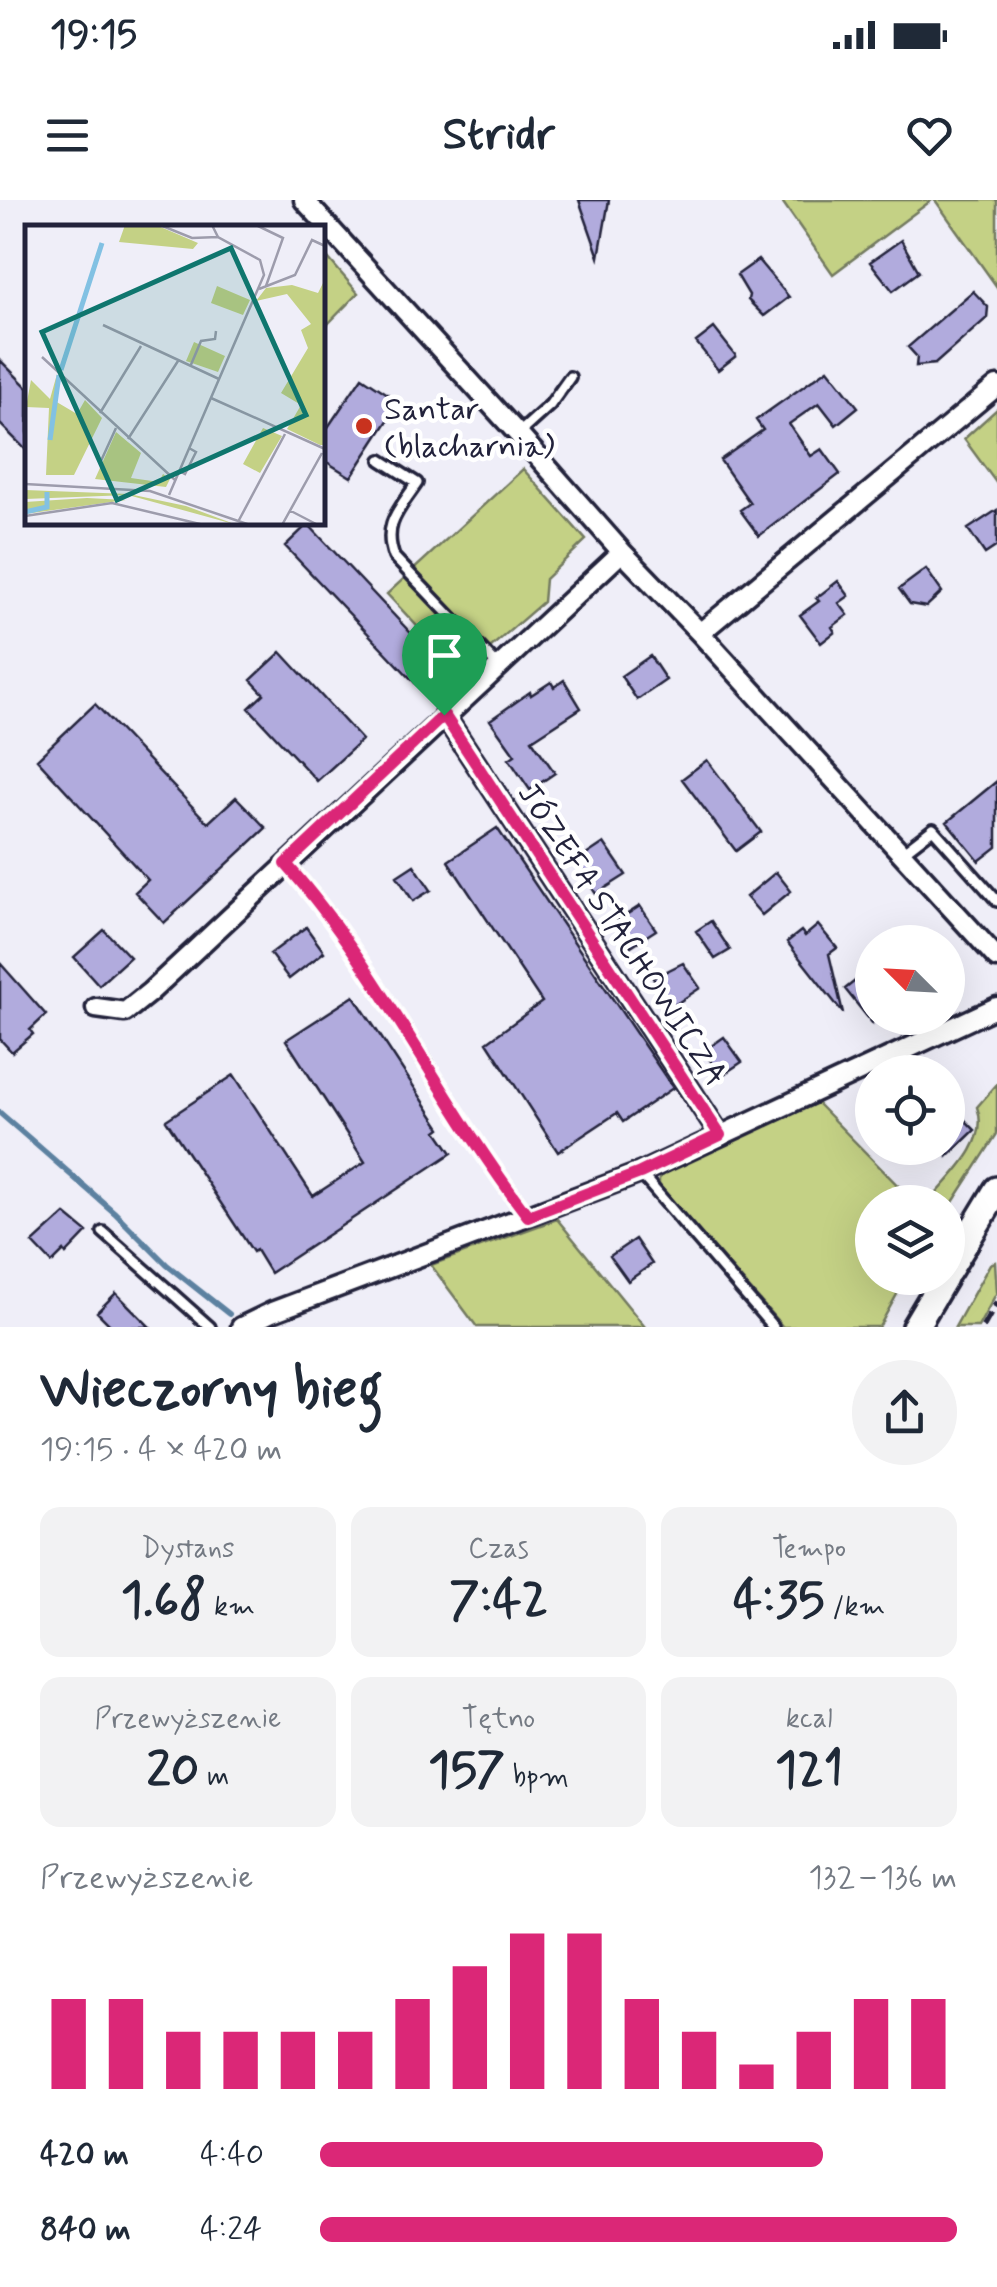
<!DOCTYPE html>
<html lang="pl">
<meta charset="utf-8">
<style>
body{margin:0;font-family:Mynerve,sans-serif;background:#f2f2f3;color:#1f2937;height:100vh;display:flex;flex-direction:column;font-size:38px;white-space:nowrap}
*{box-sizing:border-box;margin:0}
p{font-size:32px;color:#747a83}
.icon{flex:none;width:55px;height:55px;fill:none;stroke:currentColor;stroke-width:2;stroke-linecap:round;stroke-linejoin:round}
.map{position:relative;height:1127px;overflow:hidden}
.drawer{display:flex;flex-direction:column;background:#fff;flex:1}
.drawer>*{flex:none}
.needle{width:65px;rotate:294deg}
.tools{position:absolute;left:855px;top:725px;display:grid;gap:20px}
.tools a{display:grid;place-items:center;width:110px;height:110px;border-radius:50%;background:#fff;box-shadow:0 10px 40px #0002;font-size:50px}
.pin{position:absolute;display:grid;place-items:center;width:85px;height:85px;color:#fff;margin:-102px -42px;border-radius:50% 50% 50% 0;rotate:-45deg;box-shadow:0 0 10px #0007}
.pin .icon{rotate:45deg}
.round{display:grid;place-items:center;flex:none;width:105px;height:105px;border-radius:52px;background:#f2f2f3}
.summary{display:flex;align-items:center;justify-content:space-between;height:170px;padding:0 40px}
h1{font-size:55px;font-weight:800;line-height:75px}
.stats{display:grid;grid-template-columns:repeat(3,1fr);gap:15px;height:170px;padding:10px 40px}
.stats div{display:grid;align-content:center;border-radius:20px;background:#f2f2f3;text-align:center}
.stats b{font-size:50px;font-weight:800}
.stats small{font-size:28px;font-weight:400}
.stats p{font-size:28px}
.chart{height:280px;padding:20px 40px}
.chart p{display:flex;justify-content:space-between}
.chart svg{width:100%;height:180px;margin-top:10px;stroke:#db2777;stroke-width:6}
ul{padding:0 40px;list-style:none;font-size:32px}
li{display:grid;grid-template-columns:160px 120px 1fr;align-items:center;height:75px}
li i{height:25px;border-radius:12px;background:#db2777}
.status{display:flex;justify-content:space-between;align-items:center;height:70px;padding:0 50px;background:#fff;direction:ltr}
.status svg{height:28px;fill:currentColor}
header{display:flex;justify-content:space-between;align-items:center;height:130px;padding:0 40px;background:#fff;font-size:45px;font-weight:800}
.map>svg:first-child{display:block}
</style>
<div class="status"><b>19:15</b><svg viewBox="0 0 49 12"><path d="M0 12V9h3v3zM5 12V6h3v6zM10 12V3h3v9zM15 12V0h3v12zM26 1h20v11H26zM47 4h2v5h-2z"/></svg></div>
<header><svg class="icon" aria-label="menu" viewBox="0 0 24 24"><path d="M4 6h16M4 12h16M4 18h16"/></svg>Stridr<svg class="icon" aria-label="heart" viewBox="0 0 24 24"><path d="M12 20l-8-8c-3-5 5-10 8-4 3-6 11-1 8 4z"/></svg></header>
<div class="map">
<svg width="997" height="1127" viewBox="0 0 997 1127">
<rect width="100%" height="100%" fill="#efeef8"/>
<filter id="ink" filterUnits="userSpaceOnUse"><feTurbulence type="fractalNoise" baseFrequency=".01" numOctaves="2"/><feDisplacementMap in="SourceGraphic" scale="20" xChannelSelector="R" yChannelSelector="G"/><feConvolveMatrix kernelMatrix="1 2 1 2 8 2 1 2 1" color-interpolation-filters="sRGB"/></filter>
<g filter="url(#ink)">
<!-- green -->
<path fill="#c4d185" stroke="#737a60" stroke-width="2.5" d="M781,0H932L833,74Z
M935,0H997V87Z
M322,51L358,93L323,129H322Z
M997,209V284L964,239Z
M523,269L586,340L545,379L543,402L461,473L387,394Z
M997,884V934L948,1010V1002H929C949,978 991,943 977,907Z
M817,903L914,1002H872V1078H906L879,1127H783L659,985V979L664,973Z
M557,1019L645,1127H477L431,1065Z
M995,1062L997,1092L978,1127H955L990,1064Z"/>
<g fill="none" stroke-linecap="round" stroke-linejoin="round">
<!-- stream -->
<path stroke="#5c81a0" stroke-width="6" d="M0,913L115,1013L167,1065L229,1114"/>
</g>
<!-- building -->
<path fill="#b1abdd" stroke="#22223b" stroke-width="2.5" d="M579,0H609L599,57Z
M901,40L919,72L893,91L870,62Z
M758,60L789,97L764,116L748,100L749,95L737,75Z
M973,91L988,107L987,118L935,164L916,166L917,157L908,147Z
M714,128L736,156L718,170L696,142Z
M0,160L28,188V252L0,224Z
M828,169L858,207L836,225L819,203L789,224L811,256L822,249L840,274L759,336L740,310L750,303L720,260L763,230L756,220Z
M362,177L400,202L351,277L322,259V236Z
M997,310V346L985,354L968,329Z
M308,324L438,462L416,484L285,346Z
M926,369L942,392L926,407L910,404L899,389Z
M838,381L849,396L839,403L848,415L832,427L835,432L821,443L800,415L819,401L816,398Z
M281,452L362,540L317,581L249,508L264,494L251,480Z
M650,456L666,480L637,500L621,476Z
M564,480L581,508L532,540L555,573L530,590L509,559L515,555L490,520L530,492L531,495L551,482L554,487Z
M95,504L208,623L236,597L266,628L164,723L135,692L148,680L37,559Z
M707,560L761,632L736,651L682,579Z
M997,581V647L979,661L947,622Z
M497,628L673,888L623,922L617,913L558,952L487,842L542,802L448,661Z
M604,643L626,675L596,694L579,668L587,663L583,657Z
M414,665L431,690L413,701L397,676Z
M776,672L791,691L762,715L746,697Z
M640,706L656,730L631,746L615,722Z
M711,721L730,750L715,759L696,731Z
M818,725L837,748L829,754L843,813L787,742L801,731L805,736Z
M306,727L324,752L289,779L270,754Z
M104,730L130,757L99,785L74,757Z
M0,763L46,815L30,830L33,834L12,852L0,839Z
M683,763L700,788L673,806L653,778Z
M872,776V823L845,789L860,777L864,783Z
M354,796L441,928L437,931L452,953L270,1073L256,1050L253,1052L166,920L234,875L313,996L365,962L286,840Z
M724,837L742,862L721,876L704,851Z
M957,912L975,930L948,956V921Z
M65,1014L87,1032L66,1054L64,1051L52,1063L33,1043Z
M635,1039L652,1064L628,1081L610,1056Z
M116,1093L150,1127H112L97,1112Z"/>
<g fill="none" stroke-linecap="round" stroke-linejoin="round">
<!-- service casing -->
<g stroke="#22223b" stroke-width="16">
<path id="service" d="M518,234L550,205L570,177
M381,260L417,283C399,310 382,324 394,357L499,467
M902,653L933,629L997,701
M286,664C381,770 441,903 528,1016
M640,973L773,1127
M103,1032L210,1127"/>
</g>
<!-- minor casing -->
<g stroke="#22223b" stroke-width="25">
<path id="minor" d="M304,0L518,234L622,352L700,433L997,758
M700,433L997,186
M444,515L720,935
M96,808L125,812L150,792L622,352
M241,1127L272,1112L640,973L997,807"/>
</g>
<!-- secondary casing -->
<g stroke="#22223b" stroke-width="32">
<path id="secondary" d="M948,1071L997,990
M915,1127L944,1078"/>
</g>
<!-- service -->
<use href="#service" stroke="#fff" stroke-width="9"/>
<!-- minor -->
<use href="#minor" stroke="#fff" stroke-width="18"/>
<!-- secondary -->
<use href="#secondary" stroke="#fff" stroke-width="25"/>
<!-- rail -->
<path stroke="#22223b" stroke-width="6" stroke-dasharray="15 8" stroke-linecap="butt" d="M983,1127L997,1102"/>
</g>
</g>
<g fill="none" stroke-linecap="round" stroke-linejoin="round" filter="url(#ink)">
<!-- route casing -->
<g stroke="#fff" stroke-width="20">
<path id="route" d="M444,515L720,935L640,973L528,1016C441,903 380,770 286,664Z"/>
</g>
<!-- route -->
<use href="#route" stroke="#db2777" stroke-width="12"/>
</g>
<!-- markers -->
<circle fill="#c8321e" stroke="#fff" stroke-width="4" cx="364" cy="226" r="10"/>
<g text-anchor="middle" stroke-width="9" stroke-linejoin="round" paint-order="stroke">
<!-- poi labels -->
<g font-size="32" fill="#22223b" stroke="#fff" text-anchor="start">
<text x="384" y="219">Santar<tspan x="384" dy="37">(blacharnia)</tspan></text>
</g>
<!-- street labels -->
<g font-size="32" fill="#22223b" stroke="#fff">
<text transform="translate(623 734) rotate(57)" y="11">JÓZEFA STACHOWICZA</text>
</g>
</g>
<!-- overview -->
<g transform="translate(25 25)">
<rect width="300" height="300" fill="#efeef8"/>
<path d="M100,0H131L173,18L168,24L94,17ZM300,54V220H295L262,204L276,180L256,168L283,123L276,105L286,99L262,69L231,76L241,63L267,60L293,68ZM192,61L225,75L218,90L186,78ZM169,117L200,131L193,147L161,136ZM32,149L30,176L52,189L60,175L77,193L49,250H21L24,183L1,182L6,155L25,174ZM238,203L257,211L235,248L218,239ZM91,207L116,228L106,253L134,257L138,249L145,254L141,262L70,254ZM0,265L104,269L161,281L212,300L103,270L0,274ZM62,273L101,275L0,289V277Z" fill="#c4d185"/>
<path fill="none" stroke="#82c1e3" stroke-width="5" d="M36,145L77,18M25,215L34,150M0,287L22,282V267"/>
<path fill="none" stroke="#9d9cac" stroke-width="2.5" d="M135,0L167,13L193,12M231,0L258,13L241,61M234,64L270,50L287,15L300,21M78,100L194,154M17,132L150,255M165,142L176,116L190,114L191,106M186,173L300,224M75,188L116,121M103,214L153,136M75,238L91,203M154,246L160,249L171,227L164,223M0,259L125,266L225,300M144,270L239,50L235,35L193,12L187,0M264,285L293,300M0,291L87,278L179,300M214,295L260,209M257,300L297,228"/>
<path fill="#0f766e" fill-opacity="0.15" stroke="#0f766e" stroke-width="5" d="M206,23L281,190L92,275L17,107Z"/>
<rect width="300" height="300" fill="none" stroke="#22223b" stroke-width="5"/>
</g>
</svg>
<div class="tools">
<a><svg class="needle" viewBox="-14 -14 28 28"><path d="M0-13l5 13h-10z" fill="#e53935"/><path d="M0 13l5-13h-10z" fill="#747a83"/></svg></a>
<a><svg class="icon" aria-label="locate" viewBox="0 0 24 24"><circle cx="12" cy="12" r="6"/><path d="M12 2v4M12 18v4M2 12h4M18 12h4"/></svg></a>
<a><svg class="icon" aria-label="layers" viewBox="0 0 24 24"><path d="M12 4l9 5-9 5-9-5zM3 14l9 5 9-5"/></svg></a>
</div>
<div class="pin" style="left:444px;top:515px;background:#1e9e55"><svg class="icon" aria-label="arrive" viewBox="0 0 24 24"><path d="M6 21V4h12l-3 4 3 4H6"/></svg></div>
</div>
<section class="drawer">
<div class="summary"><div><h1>Wieczorny bieg</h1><p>19:15 · 4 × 420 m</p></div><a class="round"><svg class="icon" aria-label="share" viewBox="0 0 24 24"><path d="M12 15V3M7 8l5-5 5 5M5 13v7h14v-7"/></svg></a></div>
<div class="stats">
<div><p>Dystans</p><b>1.68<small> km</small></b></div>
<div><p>Czas</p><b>7:42</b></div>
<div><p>Tempo</p><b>4:35<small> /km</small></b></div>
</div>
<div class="stats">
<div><p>Przewyższenie</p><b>20<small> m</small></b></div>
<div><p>Tętno</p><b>157<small> bpm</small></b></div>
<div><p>kcal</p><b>121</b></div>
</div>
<div class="chart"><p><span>Przewyższenie</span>132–136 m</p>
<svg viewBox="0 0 160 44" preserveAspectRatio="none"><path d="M5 44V22M15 44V22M25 44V30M35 44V30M45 44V30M55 44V30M65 44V22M75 44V14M85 44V6M95 44V6M105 44V22M115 44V30M125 44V38M135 44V30M145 44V22M155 44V22"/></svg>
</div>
<ul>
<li><b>420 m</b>4:40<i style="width:79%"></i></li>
<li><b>840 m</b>4:24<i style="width:100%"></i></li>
</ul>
</section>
